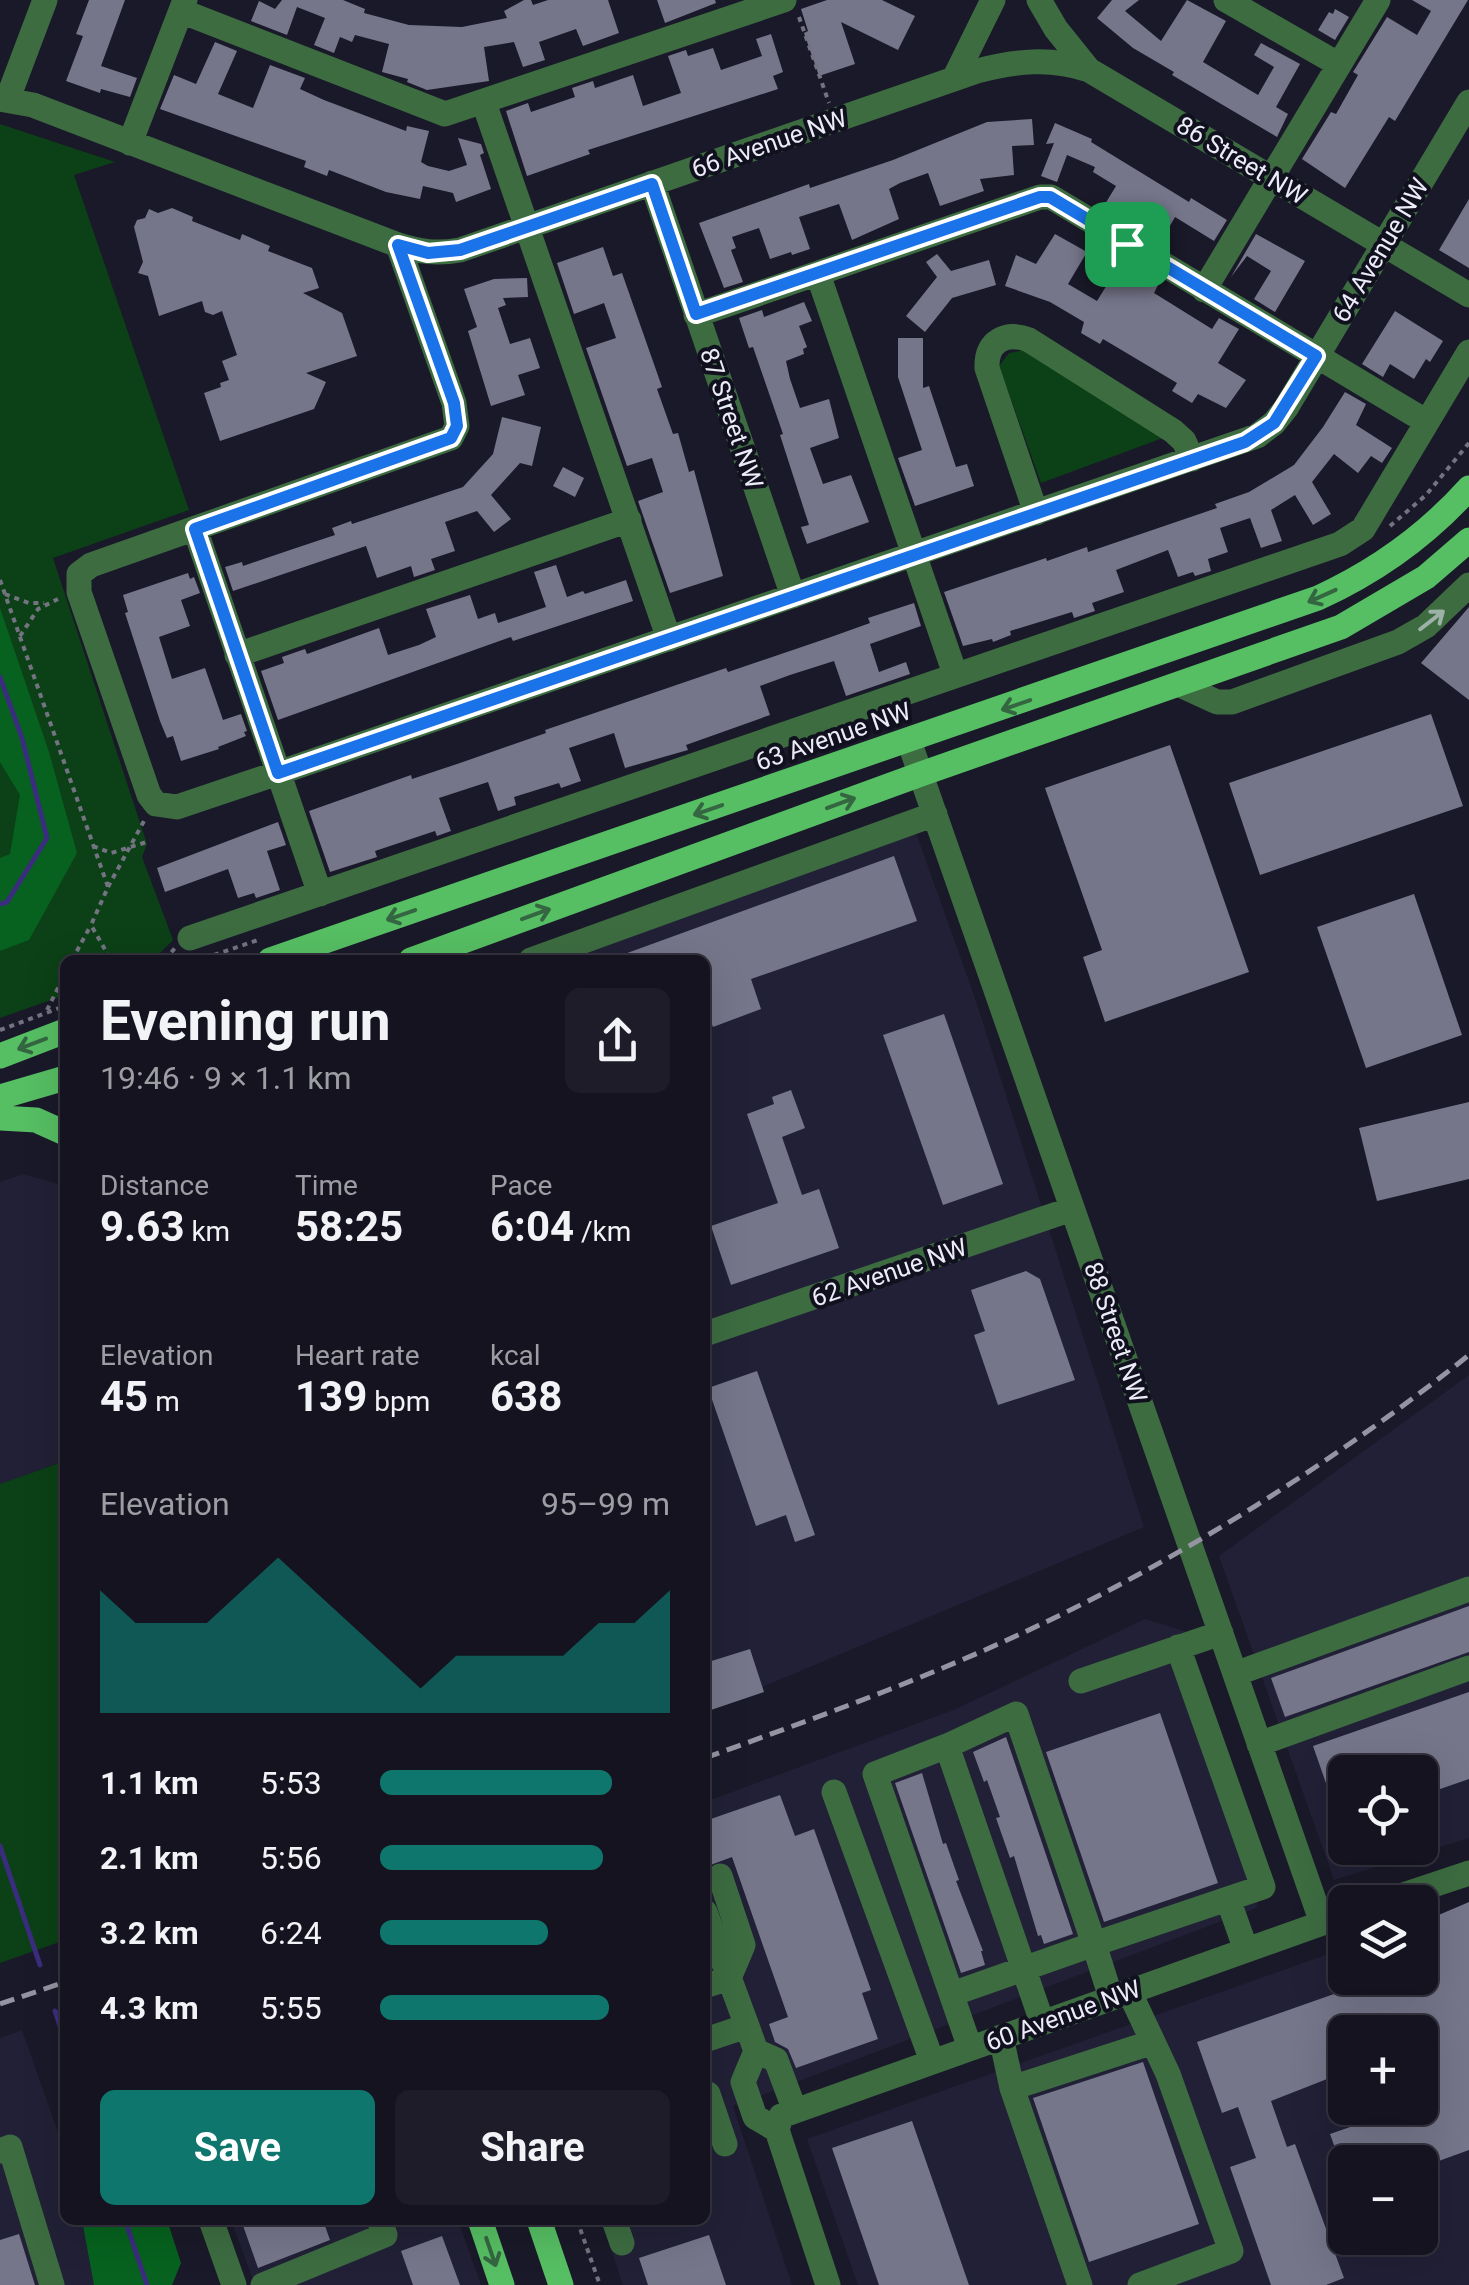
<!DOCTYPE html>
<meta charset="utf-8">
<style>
body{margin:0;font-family:Roboto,sans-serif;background:#1d1c28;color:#f1f3f6;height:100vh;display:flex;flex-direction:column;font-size:38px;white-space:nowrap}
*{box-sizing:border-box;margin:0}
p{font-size:32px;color:#9d9ea4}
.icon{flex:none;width:55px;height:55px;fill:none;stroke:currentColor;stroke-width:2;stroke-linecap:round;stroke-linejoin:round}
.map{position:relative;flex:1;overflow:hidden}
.side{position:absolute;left:60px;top:955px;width:650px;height:1270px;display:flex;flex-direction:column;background:#14131f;border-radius:15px;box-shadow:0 10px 40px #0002,0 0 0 2px #33323d}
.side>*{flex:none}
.tools{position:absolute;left:1328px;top:1755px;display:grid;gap:20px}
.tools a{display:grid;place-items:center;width:110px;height:110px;border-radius:15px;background:#14131f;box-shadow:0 10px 40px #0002,0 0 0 2px #33323d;font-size:50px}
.pin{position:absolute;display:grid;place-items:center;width:85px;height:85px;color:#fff;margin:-42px;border-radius:20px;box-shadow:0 5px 15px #0006}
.round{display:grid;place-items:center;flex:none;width:105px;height:105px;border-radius:15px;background:#1d1c28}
.summary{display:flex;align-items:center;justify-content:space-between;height:170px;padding:0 40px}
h1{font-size:55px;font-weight:700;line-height:75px}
.metrics{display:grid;grid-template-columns:repeat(3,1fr);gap:15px;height:170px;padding:10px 40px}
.metrics div{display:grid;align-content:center}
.metrics b{font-size:42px;font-weight:700}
.metrics small{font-size:28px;font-weight:400}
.metrics p{font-size:28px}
.chart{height:280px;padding:20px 40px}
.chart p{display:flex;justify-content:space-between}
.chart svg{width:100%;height:180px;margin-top:10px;fill:#0f766e;opacity:.7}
.action{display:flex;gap:20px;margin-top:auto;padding:20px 40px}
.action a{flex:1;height:115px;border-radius:15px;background:#0f766e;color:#fff;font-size:40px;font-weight:700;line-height:115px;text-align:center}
.action a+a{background:#1d1c28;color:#f1f3f6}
ul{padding:0 40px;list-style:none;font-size:32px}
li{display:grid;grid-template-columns:160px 120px 1fr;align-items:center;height:75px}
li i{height:25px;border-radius:12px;background:#0f766e}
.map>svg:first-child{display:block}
</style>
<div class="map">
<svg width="1469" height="2285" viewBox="0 0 1469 2285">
<rect width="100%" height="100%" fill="#1a1929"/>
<!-- built -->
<path fill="#212036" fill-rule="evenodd" d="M916,833L975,998L1144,1527L705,1711V960H566Z
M23,1174L65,1186V1461L0,1484V1182Z
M1469,1375V1838L1334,1880L1219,1556ZM1345,1772H1420V1848H1345Z
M1145,1619L1187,1632L1266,1880L1256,1908L733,2106L792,2285H623L601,2220H705V1802L956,1709Z
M1469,1903V2285H858L807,2139L1345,1948V1978H1420V1921ZM1345,2032H1420V2108H1345ZM1345,2162H1420V2238H1345Z
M22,2030L65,2152V2220H89L112,2285H0V2038Z
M231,2220H419L422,2227L458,2220L481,2285H255Z"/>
<!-- green -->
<path fill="#0c4016" d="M0,124L115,162L74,175L189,510L53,558L147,844L142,857L173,940L153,960H65V995L0,1018Z
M1024,350L1163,438L1041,483L999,366L1009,353Z
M65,1461V1940L0,1963V1484Z"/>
<!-- forest -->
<path fill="#06621e" d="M0,608L49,752L77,853L29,940L0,951V858L10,854L20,795L0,762Z
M82,2220H167L181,2263L172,2285H94Z"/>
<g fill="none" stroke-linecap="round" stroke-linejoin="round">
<!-- stream -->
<path stroke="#3b2d7d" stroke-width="5" d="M0,677L22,738L47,838L7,902L0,904
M0,1846L40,1965
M55,2011L65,2040
M125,2220L147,2285"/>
</g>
<!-- building -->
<path fill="#76768b" d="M89,0H125L101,66L137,78L130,97L101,89L100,93L66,81L83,36L76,34Z
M282,0H343L365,9L364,13L409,25L462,27L507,18L504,11L524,0H531L533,5L548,0H608L619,33L583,46L576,29L539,42L545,60L523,67L514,42L484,47L489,81L427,90L407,82L408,79L382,72L389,44L355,35L352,42L340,37L334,53L314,45L325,18L297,7L287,35L251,21L259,1L275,9Z
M657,0H715L716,3L665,23Z
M827,0H882L915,16L898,50L841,22L855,64L819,76L804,33L808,31L801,9Z
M1112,0H1139L1125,11L1161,41L1187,0L1226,21L1203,62L1258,95L1274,67L1254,55L1261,43L1300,64L1276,107L1288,114L1277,137L1172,75L1174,72L1133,48L1097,18Z
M1412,0H1468L1395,121L1389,117L1345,188L1302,159L1331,112L1336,114L1358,75L1353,72L1387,17L1417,35L1431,11Z
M1335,9L1349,17L1335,40L1318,30L1329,12L1333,14Z
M771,34L783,72L773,76L778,89L588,150L590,154L527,176L506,111L528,103L531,112L575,97L572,88L593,81L595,88L633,75L643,106L681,93L668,56L686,50L688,56L713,48L721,70L762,56L756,39Z
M215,42L237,51L218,94L253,108L270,65L305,78L300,89L324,100L406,131L407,126L429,131L421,162L428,166L449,171L467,165L458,138L481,144L484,153L480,155L491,189L456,202L453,193L423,186L420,199L386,192L329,170L327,176L304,167L306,161L160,109L174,75L196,84Z
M1032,119L1034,145L1012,146L1014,175L980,179L984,191L940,206L928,173L900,183L889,189L899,219L852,240L839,204L799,217L810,249L792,255L791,252L770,259L759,228L732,237L736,248L731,250L743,282L724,288L699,223L809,184L810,188L893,160L987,122Z
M1055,123L1092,139L1091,142L1189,202L1191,198L1227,220L1214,241L1175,217L1160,243L1102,209L1116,186L1093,172L1095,167L1067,155L1057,182L1041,176L1054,143L1046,144Z
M1469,199V268L1439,250Z
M172,208L193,217L192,221L240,240L242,234L270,246L268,251L312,268L319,288L303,293L342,313L357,356L306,373L326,382L314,409L220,441L204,393L221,387L220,383L229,380L222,361L237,355L222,311L213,315L205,312L202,301L159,316L148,276L138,273L143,262L134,227L137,220L145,218L149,209L158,213Z
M1055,234L1087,252L1068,284L1097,301L1123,259L1160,281L1154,293L1212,329L1219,318L1239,329L1218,363L1246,380L1226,408L1198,394L1192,403L1172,391L1177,383L1103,339L1100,344L1081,333L1084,322L1050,302L1005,286L1016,255L1036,264Z
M1256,234L1305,261L1275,312L1254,299L1271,271L1247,256L1231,277Z
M603,247L613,276L622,273L662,387L657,389L673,434L678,433L689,472L694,470L723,576L670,593L638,501L663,492L652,458L627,466L586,348L616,338L604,303L574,314L557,263Z
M937,254L951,271L989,260L996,285L952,298L925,332L906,316L937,277L926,262Z
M527,278L528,297L503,298L506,305L498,308L510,344L530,338L540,368L518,375L525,395L491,406L468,331L477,327L464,289L494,279Z
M804,302L812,321L799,326L807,347L803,349L804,354L786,361L790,379L800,408L829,399L839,438L810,448L823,484L851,475L869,522L807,544L801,527L809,525L780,435L783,434L753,347L749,348L739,318L762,310L764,317Z
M1395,311L1443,341L1430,362L1426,359L1414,379L1390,364L1383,377L1362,364Z
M898,338H923V388L929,386L956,467L967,464L974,486L915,506L898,458L922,450L898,377Z
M1345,392L1366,404L1356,425L1392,448L1382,463L1371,456L1358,473L1334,454L1312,482L1331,514L1313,525L1295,495L1271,510L1282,541L1261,548L1250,518L1220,528L1228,552L1208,559L1211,571L1195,576L1193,572L1178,577L1168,550L1116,570L1124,592L1092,603L1095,611L1074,618L1072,612L1010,631L1011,635L993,642L992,639L963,646L944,592L1046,558L1047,561L1087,547L1088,552L1217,508L1215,504L1249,492L1294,465L1323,427Z
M502,417L541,427L532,466L520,463L491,495L511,519L494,532L477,511L445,522L455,551L431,559L435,570L414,577L411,566L377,578L366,546L233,591L225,567L242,562L243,566L293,549L335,535L332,528L351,521L352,524L463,487L493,454Z
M563,467L584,478L575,497L553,486Z
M556,565L567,597L583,591L585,594L626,580L633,601L513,641L511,637L278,720L261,671L284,663L282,657L305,649L307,654L379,628L388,655L419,645L436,637L426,609L470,595L478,619L495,613L498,623L546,607L534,572Z
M188,573L190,579L194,577L200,593L181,600L190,626L159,637L172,679L205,668L223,720L241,714L247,731L244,732L246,736L218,747L219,749L181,761L173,736L167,738L160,721L125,613L128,612L123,595Z
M914,603L921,626L870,644L879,672L906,662L910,674L846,696L834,661L790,675L760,686L770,715L686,745L688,750L625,768L614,733L569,748L581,781L561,788L559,783L514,797L516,805L498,811L488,782L439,798L451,831L437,836L435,831L375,851L377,857L330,872L309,811L411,775L412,779L460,763L546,733L545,730L726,668L728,672L831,637L870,623L868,618Z
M1469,607V700L1421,663Z
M1431,714L1463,806L1260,875L1229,783Z
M1170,745L1249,972L1105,1022L1083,957L1102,950L1045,788Z
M278,822L286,845L267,851L280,890L256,898L254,893L238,898L228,869L165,892L157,868Z
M894,856L917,921L751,979L761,1009L713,1027L705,1006V960H608Z
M1414,894L1462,1035L1366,1068L1317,927Z
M944,1014L1003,1184L943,1205L883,1035Z
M791,1090L805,1128L782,1137L802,1195L819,1189L839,1248L731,1285L711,1226L778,1203L747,1114L774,1104L772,1097Z
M1469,1102V1179L1377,1201L1359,1128Z
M1026,1271L1040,1279L1075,1380L998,1405L974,1335L985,1331L971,1290Z
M757,1371L815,1535L795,1542L786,1515L756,1526L708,1388Z
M1469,1606V1652L1285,1717L1271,1678Z
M750,1649L764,1692L705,1712V1663Z
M1469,1692V1779L1420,1796V1772H1345L1343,1832L1313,1746Z
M1160,1713L1218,1883L1104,1922L1046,1752Z
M1006,1737L1073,1934L1044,1944L1041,1935L1038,1936L1014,1856L1010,1858L996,1818L1000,1817L987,1780L984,1782L973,1752Z
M922,1773L943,1844L946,1843L959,1880L956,1881L983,1951H981L985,1965L961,1973L895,1783Z
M780,1795L795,1836L814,1829L871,1990L862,1993L878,2039L796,2068L788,2049L775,2042L769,2024L788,2017L732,1857L705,1867V1821Z
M1469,1902V2150L1425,2166L1418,2144L1363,2162H1340L1330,2134L1405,2108H1420V2085L1426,2083L1420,2065V2032H1345V2072L1271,2101L1287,2147L1295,2144L1344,2278L1326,2285H1271L1230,2167L1256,2158L1238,2107L1222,2113L1197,2042L1371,1981L1370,1978H1420V1923Z
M1143,2062L1199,2224L1089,2262L1033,2098Z
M912,2121L969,2285H879L832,2148Z
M241,2220H323L330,2240L258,2268Z
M19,2234L35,2285H0V2240Z
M709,2235L726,2285H648L639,2258Z
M442,2236L460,2285H413L401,2251Z"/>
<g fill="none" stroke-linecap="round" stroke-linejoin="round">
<!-- path -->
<path stroke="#737381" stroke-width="4" stroke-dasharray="5 5" stroke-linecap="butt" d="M799,17L829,103
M1390,526L1426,495L1469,443
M0,580L108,887L91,925L111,960
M5,594L29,603H44
M20,636L38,609L58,599
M93,846L111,853L150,841
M108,887L144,821
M214,955L261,939
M72,960L91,925
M165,960L175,948
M47,1010L65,974
M0,1030L65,1006
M577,2220L600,2285"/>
<!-- minor -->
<path stroke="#3d6c41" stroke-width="25" d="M1039,0L1056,29L1089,70L1469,295
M1226,0L1338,64
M181,11L445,114L784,0
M954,79L993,0
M8,98L45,0
M0,99L33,105L398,245C420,252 437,254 460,250L977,71C1015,61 1051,57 1089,70
M484,103L669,639
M130,143L185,0
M652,183L793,596
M398,245L454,403L457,426L451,438L91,565L79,574V592L149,795L156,804L177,807L278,773L1257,436L1274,423L1286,408L1469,102
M818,274L955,674
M1204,290L1378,0
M696,315L1040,197H1051L1427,422
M1036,513L987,368C986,341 1006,331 1029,340L1173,431L1184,441L1192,459
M195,529L320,894
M237,655L629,520
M1180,685L1217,702H1232L1398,642L1426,626L1469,585
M909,741L1322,1923
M190,938L1340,544L1363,529L1469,352
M531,960L935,814
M705,1334L1072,1209
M1235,1674L1469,1589
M1081,1681L1221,1633
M1259,1744L1469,1668
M947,1746L1016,1714L1094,1944L952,1994
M834,1792L932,2061
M1228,1899L1246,1950
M1382,1902L1469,1873
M705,1912L747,2026L705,2040
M705,1986L729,1978L743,1945L720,1876
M1111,1998L1094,1944L1263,1887L1178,1647
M747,2026L756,2051L776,2060L795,2111
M1001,2037L1012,2088L1153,2042L1129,1991
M970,2048L875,1774L947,1746L1042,2022
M756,2051L743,2082L755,2117L777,2130
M1012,2088L1080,2285
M708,2094L725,2144
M0,2151L10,2147L52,2285
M211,2220L234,2285
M614,2220L622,2243
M263,2285L385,2235L379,2220
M828,2285L777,2130L781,2116L1345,1915
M1140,2285L1231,2251L1168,2074L1153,2042"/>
<!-- major -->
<path stroke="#56be63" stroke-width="25" d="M270,960L1318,598C1377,571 1426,536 1469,488
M411,960L921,774L1341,627L1426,577L1469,540
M0,1056L65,1031
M0,1097L65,1078
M0,1118L36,1120L65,1133
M480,2220L502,2285
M539,2220L561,2285"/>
<!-- rail -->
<path stroke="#9594a2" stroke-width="5" stroke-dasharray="15 8" stroke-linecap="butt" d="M705,1758C815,1718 925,1679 1031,1629C1181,1559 1340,1458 1469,1355
M0,2004L65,1982"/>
</g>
<!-- one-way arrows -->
<defs><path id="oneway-shaft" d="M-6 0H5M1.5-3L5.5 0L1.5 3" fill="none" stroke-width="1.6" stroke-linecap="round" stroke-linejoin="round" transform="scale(2.5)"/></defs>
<g stroke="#346741">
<use href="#oneway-shaft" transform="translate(1322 596) rotate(156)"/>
<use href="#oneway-shaft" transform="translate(1016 705) rotate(161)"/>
<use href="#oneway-shaft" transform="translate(841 803) rotate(-20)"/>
<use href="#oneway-shaft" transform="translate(708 810) rotate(161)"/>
<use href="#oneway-shaft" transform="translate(536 914) rotate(-20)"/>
<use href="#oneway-shaft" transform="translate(401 915) rotate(161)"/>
<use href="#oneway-shaft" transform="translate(32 1044) rotate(159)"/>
<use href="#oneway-shaft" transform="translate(491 2252) rotate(71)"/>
</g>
<use stroke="#9db2a6" href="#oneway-shaft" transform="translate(1432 620) rotate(-38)"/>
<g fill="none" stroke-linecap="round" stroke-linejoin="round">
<!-- route casing -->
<g stroke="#fff" stroke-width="20">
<path id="route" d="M652,184L696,314L1040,197H1050L1316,356L1274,423L1245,442L278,773L195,529L451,438L457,426L454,403L398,245L428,253L460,250Z"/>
</g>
<!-- route -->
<use href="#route" stroke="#1a73e8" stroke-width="12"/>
</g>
<g text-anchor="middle" stroke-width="8" stroke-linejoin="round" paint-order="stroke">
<!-- street labels -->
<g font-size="25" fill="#ececf8" stroke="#11101f">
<text transform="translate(769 143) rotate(-19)" y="9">66 Avenue NW</text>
<text transform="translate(1242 160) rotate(31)" y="9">86 Street NW</text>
<text transform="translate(1380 250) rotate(-59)" y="9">64 Avenue NW</text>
<text transform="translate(732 418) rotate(71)" y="9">87 Street NW</text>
<text transform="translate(833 736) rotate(-19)" y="9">63 Avenue NW</text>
<text transform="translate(889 1272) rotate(-19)" y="9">62 Avenue NW</text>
<text transform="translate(1116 1332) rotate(71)" y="9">88 Street NW</text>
<text transform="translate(1063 2015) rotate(-20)" y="9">60 Avenue NW</text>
</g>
</g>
</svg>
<div class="tools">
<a><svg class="icon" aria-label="locate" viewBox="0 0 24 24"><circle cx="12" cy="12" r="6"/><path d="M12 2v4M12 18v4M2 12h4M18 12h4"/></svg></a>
<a><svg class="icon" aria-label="layers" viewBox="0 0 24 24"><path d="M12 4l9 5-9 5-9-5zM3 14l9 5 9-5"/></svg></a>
<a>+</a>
<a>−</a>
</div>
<div class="pin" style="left:1127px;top:244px;background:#1e9e55"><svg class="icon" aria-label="arrive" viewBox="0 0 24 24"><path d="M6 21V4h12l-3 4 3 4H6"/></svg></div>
<section class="side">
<div class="summary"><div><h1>Evening run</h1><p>19:46 · 9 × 1.1 km</p></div><a class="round"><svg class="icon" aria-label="share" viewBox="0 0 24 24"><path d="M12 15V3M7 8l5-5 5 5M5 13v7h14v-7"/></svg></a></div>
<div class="metrics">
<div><p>Distance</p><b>9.63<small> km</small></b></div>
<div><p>Time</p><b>58:25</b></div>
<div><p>Pace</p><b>6:04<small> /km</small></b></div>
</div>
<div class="metrics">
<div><p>Elevation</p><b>45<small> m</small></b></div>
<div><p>Heart rate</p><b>139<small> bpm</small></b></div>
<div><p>kcal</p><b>638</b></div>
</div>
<div class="chart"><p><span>Elevation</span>95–99 m</p>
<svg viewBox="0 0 160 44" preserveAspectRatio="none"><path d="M0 44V14L10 22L20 22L30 22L40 14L50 6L60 14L70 22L80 30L90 38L100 30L110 30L120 30L130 30L140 22L150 22L160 14V44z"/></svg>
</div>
<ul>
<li><b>1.1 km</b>5:53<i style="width:80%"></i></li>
<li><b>2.1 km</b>5:56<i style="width:77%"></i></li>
<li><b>3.2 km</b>6:24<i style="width:58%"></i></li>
<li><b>4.3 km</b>5:55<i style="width:79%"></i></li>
</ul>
<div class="action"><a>Save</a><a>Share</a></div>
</section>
</div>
